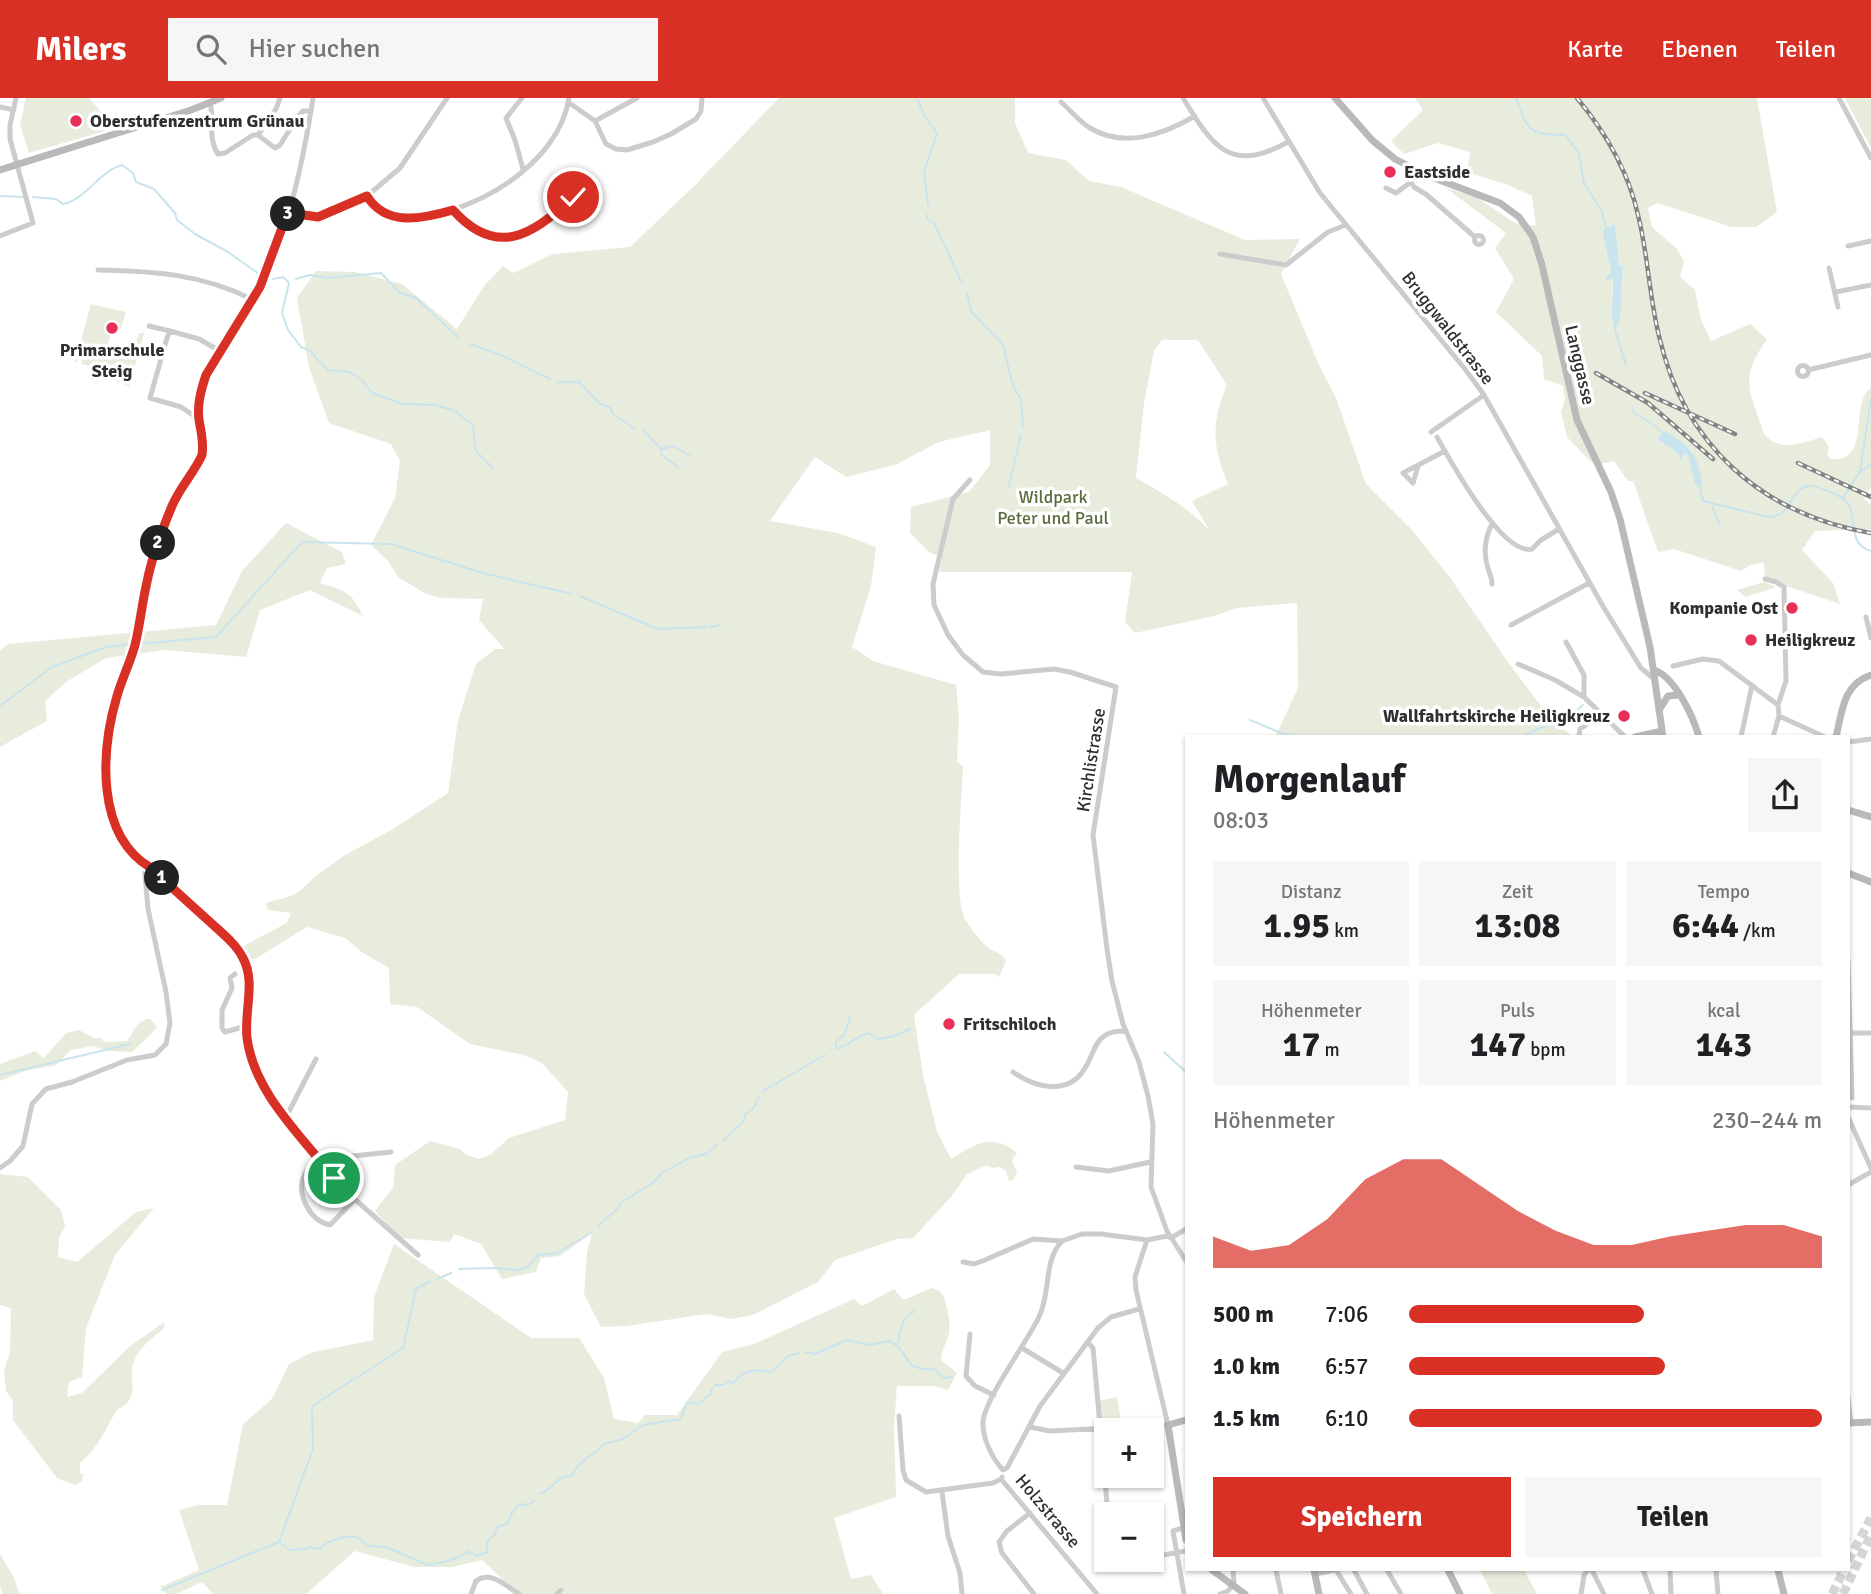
<!DOCTYPE html>
<html lang="de">
<meta charset="utf-8">
<style>
body{margin:0;font-family:Signika,sans-serif;background:#f6f6f6;color:#202124;height:100vh;display:flex;flex-direction:column;font-size:26px;white-space:nowrap}
*{box-sizing:border-box;margin:0}
p{font-size:23px;color:#757577}
.icon{flex:none;width:38px;height:38px;fill:none;stroke:currentColor;stroke-width:2;stroke-linecap:round;stroke-linejoin:round}
.map{position:relative;flex:1;overflow:hidden}
.sheet{position:absolute;left:1185px;top:637px;width:665px;height:836px;display:flex;flex-direction:column;background:#fff;border-radius:0px;box-shadow:0 2px 5px #0004}
.sheet>*{flex:none}
.controls{position:absolute;left:1094px;top:1320px;display:grid;gap:14px}
.controls a{display:grid;place-items:center;width:70px;height:70px;border-radius:0px;background:#fff;box-shadow:0 2px 5px #0004;font-size:35px}
.pin{position:absolute;display:grid;place-items:center;width:60px;height:60px;color:#fff;margin:-30px;border:4px solid #fff;border-radius:50%;box-shadow:0 2px 7px #0007}
.km{position:absolute;width:35px;height:35px;margin:-18px;border-radius:50%;background:#222;color:#fff;font-size:19px;line-height:35px;text-align:center}
.round{display:grid;place-items:center;flex:none;width:74px;height:74px;border-radius:0px;background:#f6f6f6}
.summary{display:flex;align-items:center;justify-content:space-between;height:119px;padding:0 28px}
h1{font-size:38px;font-weight:800;line-height:52px}
.figures{display:grid;grid-template-columns:repeat(3,1fr);gap:10px;height:119px;padding:7px 28px}
.figures div{display:grid;align-content:center;border-radius:0px;background:#f6f6f6;text-align:center}
.figures b{font-size:35px;font-weight:800}
.figures small{font-size:19px;font-weight:400}
.figures p{font-size:19px}
.chart{height:196px;padding:14px 28px}
.chart p{display:flex;justify-content:space-between}
.chart svg{width:100%;height:126px;margin-top:7px;fill:#d93025;opacity:.7}
.primary-button{display:flex;gap:14px;margin-top:auto;padding:14px 28px}
.primary-button a{flex:1;height:80px;border-radius:0px;background:#d93025;color:#fff;font-size:28px;font-weight:800;line-height:80px;text-align:center}
.primary-button a+a{background:#f6f6f6;color:#202124}
ul{padding:0 28px;list-style:none;font-size:23px}
li{display:grid;grid-template-columns:112px 84px 1fr;align-items:center;height:52px}
li i{height:18px;border-radius:9px;background:#d93025}
header{display:flex;align-items:center;gap:42px;box-sizing:border-box;height:98px;padding:0 35px;background:#d93025;color:#fff}
header strong{font-size:33px}
nav{display:flex;gap:38px;margin-inline-start:auto;font-size:24px}
.search{width:490px;height:63px;background:#f6f6f6;display:flex;align-items:center;gap:18px;box-sizing:border-box;padding:0 24px;border-radius:0px;color:#757577;font-size:26px}
.map>svg:first-child{display:block}
</style>
<header>
<strong>Milers</strong>
<div class="search"><svg class="icon" aria-label="search" viewBox="0 0 24 24"><circle cx="10" cy="10" r="6"/><path d="M15 15l6 6"/></svg>Hier suchen</div>
<nav><a>Karte</a><a>Ebenen</a><a>Teilen</a></nav>
</header>
<div class="map">
<svg width="1871" height="1496" viewBox="0 0 1871 1496">
<rect width="100%" height="100%" fill="#fff"/>
<!-- green -->
<path fill="#e8ecdd" fill-rule="evenodd" d="M26,0H89L115,30L29,55L20,27Z
M779,0H1015V25L1028,55L1066,62L1089,83L1121,89L1245,142L1300,141L1281,176L1319,267L1336,300L1366,386L1411,431L1449,478L1510,567L1551,621L1571,637L1280,639L1276,637L1298,590L1297,505L1236,510L1214,518L1135,535L1125,524L1132,474H939L942,459L930,455L910,435L911,409L969,394L990,367V332L939,344L895,367L846,379L815,359L770,423L838,435L876,449L871,488L852,549L873,563L956,587L959,620L957,664L963,668C962,698 953,798 965,821C970,829 978,840 985,847C992,854 1002,854 1006,863L999,879L995,876H959L914,917L923,977L937,1033L951,1061C975,1046 992,1034 1017,1055L1012,1062L1017,1075L1013,1082L1009,1083L1006,1073L1000,1069L992,1070L986,1067L967,1076L951,1099L913,1140L897,1141L835,1162L818,1184L753,1217L731,1221L707,1216L626,1228L601,1229L584,1196L587,1154L592,1135L560,1158L541,1160L536,1174L502,1181L481,1146L454,1136L450,1144L399,1140L375,1113L393,1090L395,1067L430,1043L460,1051L466,1057L479,1061L490,1057L509,1040L565,1022L568,994L542,965L524,957L470,946L417,909L390,906L389,870L363,855L345,840L307,829L255,861H249L243,853L245,847L287,825L291,815L268,812L266,805L291,798L300,793L316,778L345,757L393,731L448,695L458,622L476,566L495,551H504L479,522L483,501L441,500L426,496L398,479L388,463L371,447L395,400L400,363L391,346L329,325L309,269L297,200L316,173L355,174L402,186L457,231L484,188L503,168L513,175L553,156L630,149L693,89ZM1162,242H1198L1227,287C1211,324 1212,349 1228,386L1192,403L1210,433C1189,410 1163,395 1136,380L1144,305L1154,253Z
M1415,0H1757L1777,114L1756,129H1731L1658,105L1648,110L1652,129L1677,151L1684,163L1680,179L1695,192L1701,222L1711,243L1750,226L1767,241C1738,282 1750,292 1764,336C1780,355 1802,345 1822,339L1829,349L1827,356L1831,361C1867,365 1854,318 1864,298C1865,295 1869,292 1871,289V389L1864,401L1871,406V431L1815,433L1802,452L1833,485L1840,506L1765,481L1764,465L1750,467L1741,473L1674,451L1658,454L1633,383H1628L1614,363L1600,366L1591,364L1567,339L1561,314L1565,301L1563,288L1544,281L1542,258L1496,214L1514,181L1495,150L1506,135L1446,90L1476,99L1515,125L1536,128L1532,98L1508,87L1467,74L1470,54L1438,45L1404,56L1391,43L1423,12ZM1615,127L1619,167L1623,169L1621,204L1612,195L1613,177L1608,175L1611,174L1602,132ZM1666,333L1692,353L1695,387L1688,357L1683,356L1678,360L1677,355L1657,341Z
M1845,0H1871V50Z
M91,206L126,214L120,233L112,231L103,265L109,249L133,256L139,235H144L129,289L100,274L101,271L81,266L93,226L85,251L82,250V246L77,265L75,264Z
M286,425L342,454L346,466L327,470L320,485C344,492 352,494 363,518L310,492L260,512L246,559L165,552L106,560L66,584L45,603L47,623L0,649V552L8,546L216,527L242,473Z
M1764,484L1776,489L1746,499L1737,492Z
M146,921H150L157,929L153,934L132,954L109,953L93,948L71,952L56,967L25,973L0,983V966L35,953L44,960L66,935L79,932L94,940H101L105,944L127,943L138,926Z
M0,1076L28,1079L61,1112L65,1128L59,1140L58,1159L77,1164L136,1114L154,1110L115,1157L86,1230L82,1279L69,1284L67,1299L82,1295L129,1249L164,1224V1230C154,1239 139,1249 134,1263C126,1279 144,1299 117,1312C105,1331 98,1351 80,1365V1375L83,1376L82,1383L75,1387L57,1380L13,1322V1303L6,1293L4,1273L10,1254L11,1210L0,1207Z
M394,1146L531,1240H579L604,1280L614,1321L638,1325L645,1317H677L722,1254L754,1246L854,1201L862,1208L894,1191L903,1202L932,1190C935,1191 939,1192 942,1196C947,1203 951,1227 949,1235C947,1245 941,1252 941,1262L957,1275L948,1292L935,1288H897L894,1330L896,1399L834,1420L851,1481L871,1477L883,1496H518L482,1462L452,1469H414L355,1453L306,1496H213L202,1484L176,1496H167L160,1489L199,1472L179,1412L198,1407H227L243,1326L272,1301L289,1266L310,1255L373,1242L374,1199Z
M1117,1299L1122,1329L1101,1330L1099,1303Z
M0,1456L13,1478L20,1496H3L0,1489Z
M1480,1472H1524L1537,1496H1492Z"/>
<!-- water -->
<path fill="#c9e4ed" d="M1615,126L1619,167L1623,168L1620,221L1615,233L1612,218L1613,179L1606,183V179L1611,174L1602,132Z
M1666,333C1691,349 1697,355 1702,385L1700,388L1695,387L1688,357L1683,356L1681,364L1677,355L1657,341Z"/>
<g fill="none" stroke-linecap="round" stroke-linejoin="round">
<!-- stream -->
<path stroke="#c9e4ed" stroke-width="2" d="M917,0L924,17L937,36L924,74L928,107
M1516,0C1529,34 1528,36 1565,37L1579,55L1584,85L1602,113L1606,129
M0,98L23,99
M33,99L56,101L63,106C87,101 99,73 122,67L133,75L136,84L154,91L175,115L177,122L195,136L228,154L259,176
M927,117V121L934,125L962,185
M273,181L283,179L289,185L282,215L288,232L301,249L309,252L328,272L349,274L362,282L372,295L403,306L434,307L453,312L473,327L475,352L493,370
M296,181L310,177L328,180L381,175L399,194L416,200L458,239
M967,195L971,213L1003,247L1013,288L1021,301L1023,330
M1615,232L1626,267
M470,246L503,258L550,281
M558,284H579L600,306L610,309L613,316L635,331
M1632,309L1633,314L1654,327L1664,336
M643,332L661,351L662,357L678,369
M662,351L673,348L690,358
M1860,373L1871,367
M1699,386L1703,403C1707,404 1768,419 1771,419C1794,418 1790,382 1817,389C1825,392 1840,397 1846,403C1860,419 1845,445 1871,453
M1009,388L1021,337
M1843,400L1860,373L1871,302
M1712,408L1720,427
M491,477L572,496
M580,498L658,531L707,529
M711,529L720,527
M138,546L216,539L302,444L391,446L489,477
M0,608L52,569L106,549L131,546
M1250,622L1281,635L1298,639
M1521,639L1575,614L1583,607
M836,950V944L845,936L850,918
M836,951C849,948 855,939 868,935L878,941L895,938L910,931
M1164,954L1186,974
M0,977L130,946
M763,993L825,957
M723,1043L744,1023L745,1016L753,1011L759,999
M598,1128L616,1112L622,1104L653,1085L662,1075L689,1060L706,1056L717,1047
M459,1171L493,1170L518,1172L527,1169L539,1157L557,1155L593,1134
M437,1181L451,1175
M898,1244L903,1223L914,1213
M805,1254L815,1256L847,1242L870,1247L888,1243C915,1254 897,1273 934,1271L944,1280L952,1279
M540,1396C549,1391 554,1386 562,1379L572,1378C577,1363 594,1358 604,1346L623,1341L643,1327L681,1321L687,1304L698,1306L712,1295L711,1292L715,1287H723L729,1283L733,1285L742,1276L755,1272L771,1274L788,1258L799,1255
M280,1445L290,1452L305,1451L309,1449L319,1451L328,1444L344,1439H357L369,1448L386,1449L428,1467C441,1465 458,1462 469,1453L476,1458L487,1454V1443L495,1436L497,1429L507,1426L512,1415L519,1407L530,1406L535,1402
M162,1492L279,1444L313,1351L312,1308L403,1250L416,1191L430,1184"/>
<!-- highway-tunnel -->
<path stroke="#d5d5d5" stroke-width="9" stroke-dasharray="9 4.5" stroke-linecap="butt" d="M1848,1463L1871,1420
M1832,1496L1844,1472
M1843,1496L1871,1437"/>
<!-- street -->
<path stroke="#ccc" stroke-width="5" d="M313,0C303,64 289,132 259,190C244,220 224,248 206,277L199,304L203,346L202,357L173,404L150,469L135,549L113,611L108,650L106,695L113,724L132,752L144,766L151,770L228,841L243,860L249,880L246,920L247,939L257,976L270,999L342,1090L418,1157
M522,0L506,20L515,42L523,71
M1183,0C1213,49 1230,76 1288,44
M1263,0L1320,95L1465,271L1484,297L1604,510L1641,570L1654,581
M1839,0L1871,60
M568,4L595,23L606,46L616,51L627,52L653,44L671,36L696,21L701,13L702,0
M1061,4C1070,12 1080,24 1090,30C1125,51 1164,36 1195,18
M210,5C215,23 207,40 218,56L225,55L253,37H258L275,50L280,47L299,17L303,13H311
M0,9L14,12
M595,23L637,0
M258,37L276,11L280,0
M1416,73L1411,84L1414,89L1427,97L1475,139
M1386,90L1396,95L1411,84
M367,98C379,117 390,119 412,119C473,117 559,66 569,0
M289,111L304,117L318,119L367,98L400,70L447,0
M453,112C462,121 470,131 482,136C524,152 569,109 591,78
M1474.5 142a4.5 4.5 0 1 1 9 0a4.5 4.5 0 1 1-9 0Z
M0,138L33,125L10,41V27L16,0
M1848,148L1871,143
M1220,156L1286,167L1328,134L1346,127
M1829,170L1838,209
M98,172C152,173 204,176 253,202
M1836,194L1871,187
M149,228L170,233
M1797.5 273a5.5 5.5 0 1 1 11 0a5.5 5.5 0 1 1-11 0Z
M1808,272L1871,257
M199,321L181,309L150,300L167,240L170,233L199,241L220,253
M1431,334L1484,297
M1437,339C1450,362 1502,458 1532,451L1541,442L1559,431
M1418,368L1413,385L1403,375L1445,353
M970,382L953,401L933,486L934,507L948,537L963,557L983,574L1001,576L1054,571L1070,574L1116,589L1093,737L1107,851L1112,883L1123,926L1139,964L1148,998L1153,1026L1151,1089L1167,1133L1186,1163
M1765,481L1776,484L1784,489L1786,583L1778,607L1779,618L1773,639
M1492,486C1492,480 1490,477 1488,470C1483,456 1485,439 1492,426
M1866,519L1871,540
M1511,527L1589,485
M1566,544L1584,577V599
M1518,566L1555,582L1584,599L1625,639
M1673,568L1703,561L1719,563L1778,607
M1779,618L1825,639
M1579,639L1580,631L1601,617
M1741,639L1752,587
M1848,644L1871,641
M1848,862L1852,1000
M235,876L230,880L232,890L222,912V930L225,934L246,928
M1848,935H1871
M1013,974C1035,990 1069,998 1085,970C1092,960 1094,945 1104,938C1111,933 1118,933 1126,933
M1848,1009L1871,1010
M286,1019L316,961
M1848,1019L1871,1070
M320,1062C313,1066 307,1070 304,1078C296,1096 310,1123 330,1127L354,1102
M324,1067L343,1059L391,1054
M1076,1069L1109,1073L1150,1064
M0,1070L10,1063L23,1048L32,1006L46,991L72,984L127,962L155,957L166,946L170,925L166,894L148,811L144,766
M1848,1087L1871,1074
M963,1164L974,1166L985,1162L1033,1141L1062,1143L1082,1136H1101L1147,1142L1167,1138L1171,1140L1186,1131
M970,1236L966,1278L975,1288L994,1297
M1087,1244L1093,1250L1108,1416
M1022,1250L1063,1275
M1848,1299L1851,1325
M899,1318L903,1372L906,1382L926,1394L993,1385L1001,1381
M1030,1329L1050,1333L1168,1327L1136,1192L1135,1179L1147,1142
M1003,1372C992,1360 982,1340 983,1323C986,1299 1027,1244 1039,1219C1051,1195 1043,1163 1062,1143
M1003,1372L1007,1370L1040,1308L1098,1230L1111,1219L1139,1211
M1002,1379L1001,1381L1097,1496
M942,1394L948,1438L960,1475L962,1496
M1030,1415L1007,1433L999,1444L1002,1455L1034,1496
M1152,1459L1186,1453
M1276,1472L1281,1496
M1336,1472L1351,1496
M1354,1472L1367,1496
M1387,1472L1401,1496
M1592,1472L1604,1496
M1643,1472L1652,1496
M1670,1472L1671,1496
M1716,1472L1718,1496
M1315,1476L1334,1472
M471,1496L476,1483C491,1472 506,1488 519,1496
M557,1496L561,1492
M1184,1496L1173,1433L1186,1429
M1220,1496L1228,1493L1234,1485L1233,1472
M1581,1496L1584,1477L1588,1472"/>
<!-- secondary -->
<path stroke="#b9b9b9" stroke-width="7" d="M1335,0L1372,42L1395,61L1426,77L1500,105L1519,119L1533,139L1542,167L1577,322L1611,394L1620,421L1650,549L1663,639
M0,72L191,12L221,0
M1654,572C1675,579 1693,618 1699,639
M1659,612L1668,598L1679,597
M1635,639L1662,633
M1836,639C1842,614 1843,586 1871,577
M1848,712L1871,719
M1848,775L1871,784
M1186,1322L1168,1327L1186,1442
M1848,1325L1871,1324
M1212,1472L1245,1496
M1314,1472L1319,1496
M1448,1472L1460,1496
M1778,1472L1784,1496"/>
<!-- rail casing -->
<g stroke="#848484" stroke-width="4.5">
<path id="rail" d="M1577,0C1606,35 1628,72 1638,117C1648,156 1649,198 1659,238C1684,347 1761,416 1871,435
M1596,275L1648,305L1713,361
M1645,295L1735,336
M1798,365L1871,399"/>
</g>
<!-- rail -->
<use href="#rail" stroke="#fff" stroke-width="2" stroke-dasharray="5" stroke-linecap="butt"/>
</g>
<g fill="none" stroke-linecap="round" stroke-linejoin="round">
<!-- route casing -->
<g stroke="#fff" stroke-width="14">
<path id="route" d="M334,1080C301,1037 254,995 247,940C244,913 256,884 243,860C236,846 222,835 210,824C190,806 170,788 151,770C95,737 101,652 117,598C122,581 130,565 135,547C140,527 142,505 147,484C152,458 162,432 172,408C180,389 194,375 202,357C204,344 201,334 199,322C197,306 201,292 206,277L260,189L289,111L304,117L318,119L367,98C386,129 422,121 453,112C496,160 533,138 573,99"/>
</g>
<!-- route -->
<use href="#route" stroke="#d93025" stroke-width="9"/>
</g>
<!-- markers -->
<g fill="#e82f58" stroke="#fff" stroke-width="2.5">
<circle cx="76" cy="23" r="7"/>
<circle cx="1390" cy="74" r="7"/>
<circle cx="112" cy="230" r="7"/>
<circle cx="1792" cy="510" r="7"/>
<circle cx="1751" cy="542" r="7"/>
<circle cx="1624" cy="618" r="7"/>
<circle cx="949" cy="926" r="7"/>
</g>
<g text-anchor="middle" stroke-width="7" stroke-linejoin="round" paint-order="stroke">
<!-- poi labels -->
<g font-size="18" font-weight="bold" fill="#2f2f2f" stroke="#fff" text-anchor="start">
<text x="90" y="29">Oberstufenzentrum Grünau</text>
<text x="1404" y="80">Eastside</text>
<text x="112" y="258" text-anchor="middle">Primarschule<tspan x="112" dy="21">Steig</tspan></text>
<text x="1778" y="516" text-anchor="end">Kompanie Ost</text>
<text x="1765" y="548">Heiligkreuz</text>
<text x="1610" y="624" text-anchor="end">Wallfahrtskirche Heiligkreuz</text>
<text x="963" y="932">Fritschiloch</text>
</g>
<!-- street labels -->
<g font-size="18" fill="#2f2f2f" stroke="#fff">
<text transform="translate(1448 230) rotate(52)" y="6">Bruggwaldstrasse</text>
<text transform="translate(1580 267) rotate(77)" y="6">Langgasse</text>
<text transform="translate(1091 662) rotate(-81)" y="6">Kirchlistrasse</text>
<text transform="translate(1048 1413) rotate(50)" y="6">Holzstrasse</text>
</g>
<!-- park labels -->
<g font-size="18" fill="#596c3b" stroke="#fff">
<text x="1053" y="405">Wildpark<tspan x="1053" dy="21">Peter und Paul</tspan></text>
</g>
</g>
</svg>
<div class="controls">
<a>+</a>
<a>−</a>
</div>
<div class="pin" style="left:334px;top:1080px;background:#1e9e55"><svg class="icon" aria-label="arrive" viewBox="0 0 24 24"><path d="M6 21V4h12l-3 4 3 4H6"/></svg></div>
<div class="pin" style="left:573px;top:99px;background:#d93025"><svg class="icon" aria-label="check" viewBox="0 0 24 24"><path d="M5 12l5 5 9-10"/></svg></div>
<b class="km" style="left:162px;top:780px">1</b>
<b class="km" style="left:158px;top:445px">2</b>
<b class="km" style="left:288px;top:116px">3</b>
<section class="sheet">
<div class="summary"><div><h1>Morgenlauf</h1><p>08:03</p></div><a class="round"><svg class="icon" aria-label="share" viewBox="0 0 24 24"><path d="M12 15V3M7 8l5-5 5 5M5 13v7h14v-7"/></svg></a></div>
<div class="figures">
<div><p>Distanz</p><b>1.95<small> km</small></b></div>
<div><p>Zeit</p><b>13:08</b></div>
<div><p>Tempo</p><b>6:44<small> /km</small></b></div>
</div>
<div class="figures">
<div><p>Höhenmeter</p><b>17<small> m</small></b></div>
<div><p>Puls</p><b>147<small> bpm</small></b></div>
<div><p>kcal</p><b>143</b></div>
</div>
<div class="chart"><p><span>Höhenmeter</span>230–244 m</p>
<svg viewBox="0 0 160 44" preserveAspectRatio="none"><path d="M0 44V33L10 38L20 36L30 27L40 13L50 6L60 6L70 15L80 24L90 31L100 36L110 36L120 33L130 31L140 29L150 29L160 33V44z"/></svg>
</div>
<ul>
<li><b>500 m</b>7:06<i style="width:57%"></i></li>
<li><b>1.0 km</b>6:57<i style="width:62%"></i></li>
<li><b>1.5 km</b>6:10<i style="width:100%"></i></li>
</ul>
<div class="primary-button"><a>Speichern</a><a>Teilen</a></div>
</section>
</div>
